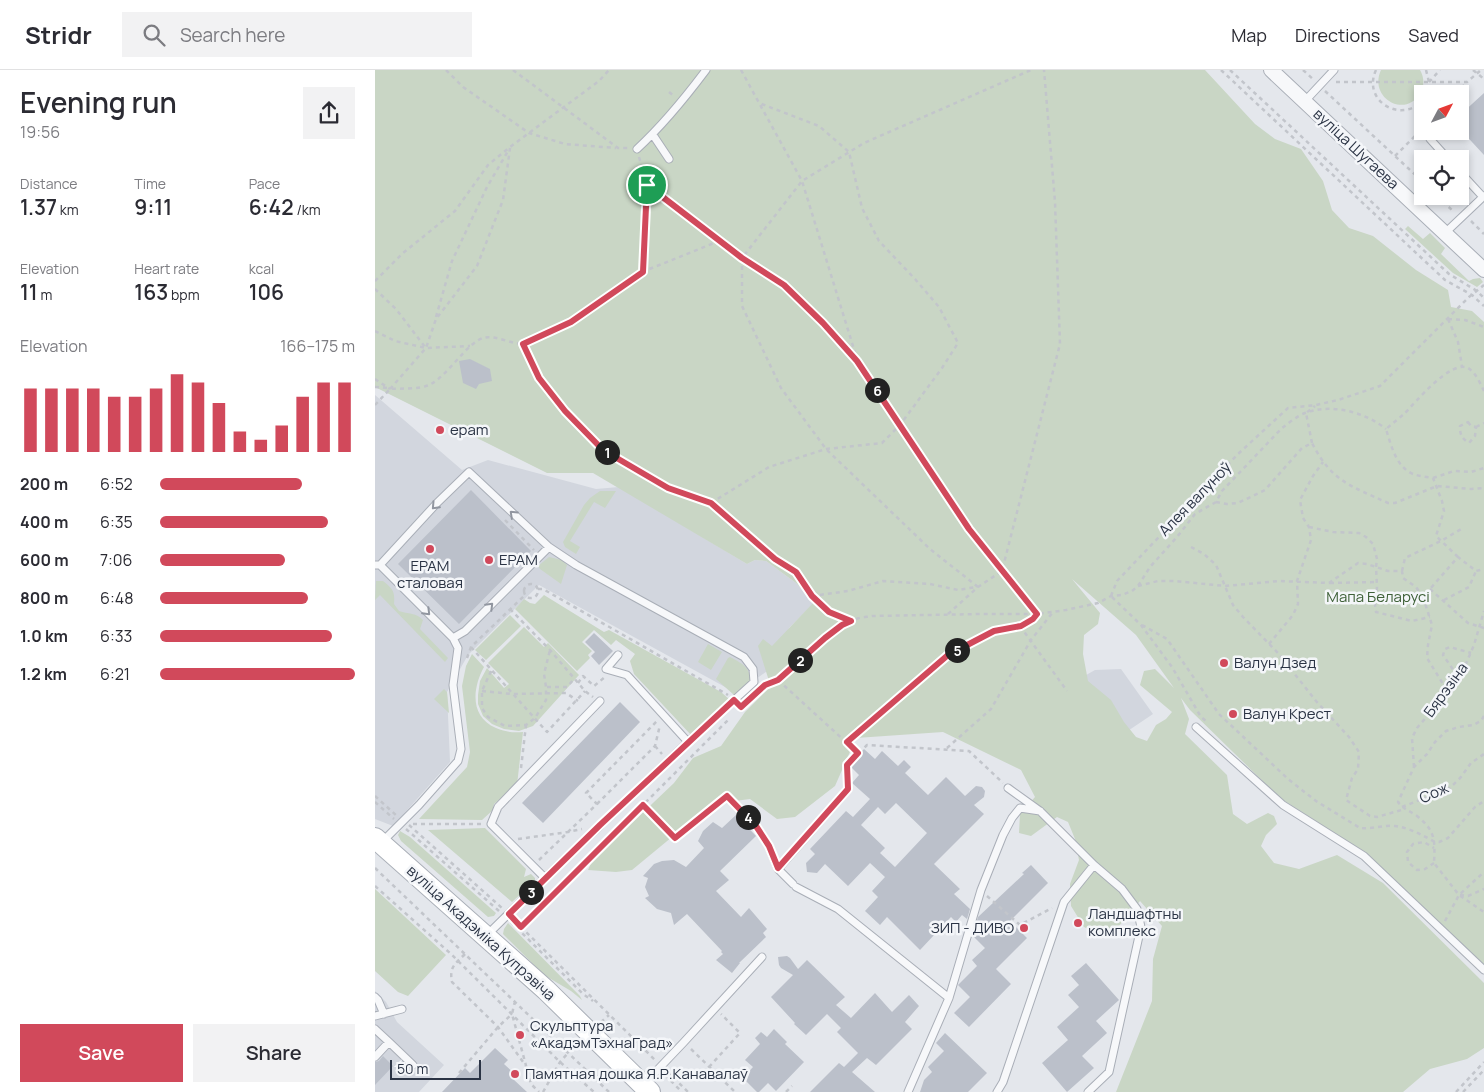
<!DOCTYPE html>
<meta charset="utf-8">
<style>
body{margin:0;font-family:Manrope,sans-serif;background:#f2f2f3;color:#2b2b33;height:100vh;display:flex;flex-direction:column;font-size:19px;white-space:nowrap}
*{box-sizing:border-box;margin:0}
p{font-size:16px;color:#7c7c81}
.icon{flex:none;width:28px;height:28px;fill:none;stroke:currentColor;stroke-width:2;stroke-linecap:round;stroke-linejoin:round}
.map{position:relative;flex:1;overflow:hidden}
.panel{display:flex;flex-direction:column;background:#fff;width:375px}
.panel>*{flex:none}
.needle{width:32px;rotate:49deg}
.fabs{position:absolute;left:1039px;top:15px;display:grid;gap:10px}
.fabs a{display:grid;place-items:center;width:55px;height:55px;border-radius:0px;background:#fff;box-shadow:0 2px 8px #0003;font-size:25px}
.scale{position:absolute;left:15px;bottom:12px;width:91px;box-sizing:border-box;padding-left:5px;border:2px solid #2b3445;border-top:0;font-size:14px;line-height:18px;white-space:nowrap;color:#2b3445;-webkit-text-stroke:4px #f4f6f9;paint-order:stroke}
.pin{position:absolute;display:grid;place-items:center;width:42px;height:42px;color:#fff;margin:-21px;border:2px solid #fff;border-radius:50%;box-shadow:0 1px 5px #0007}
.km{position:absolute;width:25px;height:25px;margin:-12px;border-radius:50%;background:#222;color:#fff;font-size:14px;line-height:25px;text-align:center}
.round{display:grid;place-items:center;flex:none;width:52px;height:52px;border-radius:0px;background:#f2f2f3}
.overview{display:flex;align-items:center;justify-content:space-between;height:85px;padding:0 20px}
h1{font-size:28px;font-weight:600;line-height:38px}
.figures{display:grid;grid-template-columns:repeat(3,1fr);gap:8px;height:85px;padding:5px 20px}
.figures div{display:grid;align-content:center}
.figures b{font-size:21px;font-weight:600}
.figures small{font-size:14px;font-weight:400}
.figures p{font-size:14px}
.chart{height:140px;padding:10px 20px}
.chart p{display:flex;justify-content:space-between}
.chart svg{width:100%;height:90px;margin-top:5px;stroke:#d1495b;stroke-width:6}
.primary-button{display:flex;gap:10px;margin-top:auto;padding:10px 20px}
.primary-button a{flex:1;height:58px;border-radius:0px;background:#d1495b;color:#fff;font-size:20px;font-weight:600;line-height:58px;text-align:center}
.primary-button a+a{background:#f2f2f3;color:#2b2b33}
ul{padding:0 20px;list-style:none;font-size:16px}
li{display:grid;grid-template-columns:80px 60px 1fr;align-items:center;height:38px}
li i{height:12px;border-radius:6px;background:#d1495b}
header{display:flex;align-items:center;gap:30px;box-sizing:border-box;height:70px;padding:0 25px;background:#fff;border-bottom:1px solid #e1e1e2}
header strong{font-size:24px}
nav{display:flex;gap:28px;margin-inline-start:auto;font-size:18px}
.search{width:350px;height:45px;background:#f2f2f3;display:flex;align-items:center;gap:12px;box-sizing:border-box;padding:0 18px;border-radius:0px;color:#7c7c81;font-size:19px}
main{display:flex;flex:1;min-height:0}
.map>svg:first-child{display:block}
</style>
<header>
<strong>Stridr</strong>
<div class="search"><svg class="icon" aria-label="search" viewBox="0 0 24 24"><circle cx="10" cy="10" r="6"/><path d="M15 15l6 6"/></svg>Search here</div>
<nav><a>Map</a><a>Directions</a><a>Saved</a></nav>
</header>
<main>
<section class="panel">
<div class="overview"><div><h1>Evening run</h1><p>19:56</p></div><a class="round"><svg class="icon" aria-label="share" viewBox="0 0 24 24"><path d="M12 15V3M7 8l5-5 5 5M5 13v7h14v-7"/></svg></a></div>
<div class="figures">
<div><p>Distance</p><b>1.37<small> km</small></b></div>
<div><p>Time</p><b>9:11</b></div>
<div><p>Pace</p><b>6:42<small> /km</small></b></div>
</div>
<div class="figures">
<div><p>Elevation</p><b>11<small> m</small></b></div>
<div><p>Heart rate</p><b>163<small> bpm</small></b></div>
<div><p>kcal</p><b>106</b></div>
</div>
<div class="chart"><p><span>Elevation</span>166–175 m</p>
<svg viewBox="0 0 160 44" preserveAspectRatio="none"><path d="M5 44V13M15 44V13M25 44V13M35 44V13M45 44V17M55 44V17M65 44V13M75 44V6M85 44V10M95 44V20M105 44V34M115 44V38M125 44V31M135 44V17M145 44V10M155 44V10"/></svg>
</div>
<ul>
<li><b>200 m</b>6:52<i style="width:73%"></i></li>
<li><b>400 m</b>6:35<i style="width:86%"></i></li>
<li><b>600 m</b>7:06<i style="width:64%"></i></li>
<li><b>800 m</b>6:48<i style="width:76%"></i></li>
<li><b>1.0 km</b>6:33<i style="width:88%"></i></li>
<li><b>1.2 km</b>6:21<i style="width:100%"></i></li>
</ul>
<div class="primary-button"><a>Save</a><a>Share</a></div>
</section>
<div class="map">
<svg width="1109" height="1022" viewBox="0 0 1109 1022">
<rect width="100%" height="100%" fill="#e4e7ec"/>
<!-- built -->
<path fill="#d2d6de" d="M0,325L87,400L113,390L221,419L244,417L372,494L380,490L391,491L421,513L439,533L414,558L395,599L361,623L164,515L93,585L72,622L75,692L18,756L0,749Z
M746,599L778,644L717,685L690,617L720,600Z
M0,921L11,932L22,952L69,995L44,1022H0Z"/>
<!-- green -->
<path fill="#c9d6c5" fill-rule="evenodd" d="M0,0H830L880,54L900,69L926,79L948,111L957,140L974,158L998,166L1041,200L1073,220L1076,237L1097,241L1109,252V895L989,782L905,728L815,640L806,628L814,649L810,664L852,705L858,744L872,754L893,743L899,746L902,754L891,765L886,776L899,793L924,799L962,785L1008,813L1109,913V978L1092,989L1055,999L1028,1022H741L777,931L778,889L787,856L765,831L744,856L728,867L709,857L696,836L695,814L704,790L700,769L693,752L682,747L656,766L644,763L645,744L660,727L646,700L568,662L481,668L460,716L420,747L402,749L375,729L337,734L257,800L241,802L213,800L217,791L299,713L318,688L346,676L370,642L394,618V611L383,576L388,569L397,576L439,532L421,513L391,491L380,490L372,494L218,403H172L0,317ZM697,509L761,565L799,618L780,599L769,601L765,615L797,642L791,649L781,655L772,671L761,667L749,652L736,630L713,611L708,584L709,565L723,554L725,543Z
M1006,0H1045C1049,7 1050,15 1045,23C1031,49 993,28 1006,0Z
M1033,156L1048,169L1055,163L1070,178L1066,184L1094,211L1098,209L1105,208L1108,212L1102,217L1078,203L1030,159Z
M225,421H241L230,438L219,432L195,471L205,477L201,484L190,477L188,472L209,435L215,428Z
M174,487L187,490L192,495L186,514L165,499L163,496Z
M1,511H8C18,519 20,521 19,534L24,541C33,544 42,543 48,550L45,559L73,588L70,592L5,525L0,530Z
M169,525L229,562L234,560L346,622L355,630L317,666L259,604L255,591L260,584L241,570L236,575L219,560L207,572L217,581L213,585L215,588L202,601L140,539L149,529L155,533L160,534Z
M135,545L146,556L111,590L100,580Z
M149,557L169,577L173,573L204,605L158,656L144,661L129,659L117,654L108,646L103,634V625L105,611L112,598L129,618L134,614L113,593Z
M333,574L347,582L336,600L323,592Z
M97,584L109,597C97,619 95,647 121,658C131,662 138,663 148,662L142,715L119,734L118,740L107,750L44,749L92,697L95,682L87,616L91,596Z
M355,587C366,593 376,597 375,611L359,625L341,609L353,588Z
M69,619L72,622L74,643L59,629Z
M110,758L151,799L149,807L156,804L160,808V811L137,832L53,760Z
M25,761L35,767L121,843L119,846L113,847L26,771L23,765Z
M0,819L71,885L33,926L23,922L0,901Z
M133,853L205,926L207,930L196,921L169,905L128,864L129,859Z"/>
<!-- building -->
<path fill="#bbc0ca" fill-rule="evenodd" d="M1109,23V85L1085,59V45Z
M95,289L115,299L117,311L104,314L101,319L88,313L84,291Z
M96,420L156,481L84,554L23,494Z
M219,563L238,581L224,595L216,586L220,582L210,572Z
M245,632L265,652L168,753L147,733Z
M489,679L500,689L507,681L523,696L529,690L536,697L530,703L553,725L571,707L590,726L601,716L607,717L610,721L609,727L599,735L609,744L559,794L585,819L579,824L595,839L592,849L587,845L581,852L576,847L545,880L512,847L505,855L490,841L503,827L497,821L510,807L495,793L473,816L450,794L442,803L432,802L431,793L440,784L435,779L471,741L478,747L495,729L477,713L484,705L474,695ZM521,733L552,763L520,797L505,783L510,778L486,755L503,737L510,744Z
M361,745L381,766L345,801L354,810L341,821L366,847L374,838L392,859L388,863L391,867L364,893H365L357,903L341,890L348,884L346,882L347,881L312,844L299,855L296,843L282,839L270,828L274,826L270,817L273,808L268,806L279,794L287,791L299,790L311,797L329,778L323,771L328,761L338,752L347,758Z
M656,795L673,813L635,851L652,868L621,899L636,914L594,957L579,943L595,927L583,915L602,896L597,890L610,878L598,866L603,859L600,857L603,847L649,804L647,803Z
M412,886L415,888L423,899L432,890L470,927L461,935L476,948L500,923L517,942L534,925L544,936L530,952L537,959L501,995L492,988L477,1002L500,1022H435L464,993L469,997L483,983L462,962L466,958L452,944L431,965L419,954L420,953L396,927L418,905L406,898L404,895L403,887Z
M711,893L744,930L721,951L732,963L707,986L719,998L692,1022L667,993L693,970L682,957L704,937L693,925L704,915L696,906Z
M399,959L412,972L410,974L429,992L401,1021L393,1013L384,1022H382L368,1008L378,997L370,990L385,974L380,968L386,962L392,967Z
M570,963L612,1003L593,1022H545L549,1010L557,1002L553,997L569,981L561,973Z
M120,978L133,990L129,994L141,1005L138,1009L152,1022H67L90,998L95,1003Z
M8,986L18,996L0,1015V992L4,991Z"/>
<g fill="none" stroke-linecap="round" stroke-linejoin="round">
<!-- service casing -->
<g stroke="#a9aeb7" stroke-width="9">
<path id="service" d="M930,31L959,0
M278,65L294,89
M1055,69L1073,89
M262,79C288,55 310,28 331,0
M1085,102L1108,127
M1070,163L1109,126
M0,495H5L78,568L83,578L78,615L86,679L83,691L44,735L7,772
M5,495L62,433L94,402L174,477L201,495L369,587L378,599L379,612L313,672
M78,568L90,561L174,477
M821,657L908,735L989,786L1109,900
M633,718L665,741L719,795
M352,726L381,756L394,776L403,799L418,814
M403,799L473,719
M170,808L313,672L252,605L231,599L243,585
M421,817L463,839L574,928
M111,866L170,808L116,754L123,737L225,631
M0,927L3,930L9,944
M0,946L27,939
M0,959L14,972L0,987
M14,972L38,995
M270,1013L309,972L387,887
M533,1022L574,928L606,820L628,765L637,748L645,738L665,741
M622,1022L628,1012L689,832L719,795L747,819L762,839L766,857L734,1002L713,1022"/>
</g>
<!-- minor casing -->
<g stroke="#a9aeb7" stroke-width="16">
<path id="minor" d="M896,0L1109,200"/>
</g>
<!-- secondary casing -->
<g stroke="#a9aeb7" stroke-width="22">
<path id="secondary" d="M0,768L171,920L275,1022"/>
</g>
<!-- path -->
<path stroke="#c2c5cb" stroke-width="2.5" stroke-dasharray="4 4" stroke-linecap="butt" d="M71,0L88,17L154,63L190,74L241,78
M138,0L243,78H253
M366,0L427,111L482,289
M846,0L1070,210L1097,225L1109,236
M855,0L1074,204L1102,221L1109,228
M928,0L939,10
M1001,0C987,30 1024,54 1048,31
M1051,0L1054,12L1052,24
M1098,0L1109,9
M961,12H1092L1106,0
M1054,12L1065,0
M950,21L1048,112
M294,22L299,26
M1081,24L1092,12
M1020,86L1048,58
M264,87L272,115L367,188L409,215L448,253L482,291L594,459L662,544L658,549L645,556L619,561L573,585L472,672
M1062,126L1079,142
M1096,151L1109,164
M267,202L344,171
M0,211L28,183L80,141L113,95L135,77L224,11L234,0
M0,219L21,239L50,277
M61,247L77,191L112,117L133,81
M1073,249L1083,272L1087,296
M1073,249L1090,250L1109,257
M0,261L20,271L51,278L95,276
M148,274L164,308L190,341L228,380L293,418L336,433L400,489L421,502L437,526L454,542L475,551
M0,309L15,319
M0,317L13,318
M15,319L51,278L61,249L102,196L128,130L135,78
M0,335L15,319C27,318 45,320 56,314C74,304 92,273 108,268C120,264 139,276 149,273C158,272 166,266 174,263C207,246 236,223 267,202L272,115
M1093,352L1096,356L1101,357L1100,366L1094,373C1086,368 1085,364 1085,356Z
M1101,357L1109,353
M937,373L931,343L940,336
M1058,408L1079,401L1096,402L1109,398
M841,432L852,434L863,433L890,420L927,378L937,373C957,412 976,416 1013,433H1020L1062,416L1096,419L1109,418
M336,433L394,397L451,379L507,373L525,355L567,298L583,273L564,237L540,209L504,171L487,138L474,82L444,56L384,33
M130,450L159,480
M934,457L958,462L984,463L991,467L998,474L1002,489L1001,497L1002,517L1000,534L1001,542L1037,551L1055,547
M816,477L829,484L841,495L858,535L868,547L903,583L941,631L974,667L984,682L983,699L977,708L971,730L995,746L1002,747L1030,739
M1083,487L1061,466L1069,441L1067,431L1058,408C1051,407 1044,406 1038,404C1021,397 1016,375 1011,359C1017,354 1023,349 1029,344C1040,333 1076,289 1093,298C1101,303 1105,313 1109,321
M1027,501L1030,488L1066,471L1088,458
M955,513L1002,512
M149 521a7 7 0 1 1 14 0a7 7 0 1 1-14 0Z
M763,516L783,511H800L850,516L904,511L954,513L983,493L992,494L1013,501H1027L1028,508L1041,517L1048,527L1083,487L1101,501L1109,499
M603,517L555,479L451,379L406,318L367,236V188L427,111L489,73L656,0
M163,519H168L353,625
M1055,519L1093,553L1109,558
M437,526L473,521L508,511L555,514L583,520L601,517
M736,526L742,511L863,384L913,338L941,335L963,330L1005,316L1094,227L1109,215
M737,527L766,555L797,597L826,647L831,651
M1048,527L1057,555L1053,575L1052,588L1073,622
M1069,530L1094,517L1101,501
M135,539L175,580L210,621L218,627
M573,544L603,517L627,501L685,274L680,132L669,0
M767,555L792,569L844,644L913,709L941,731L985,758C997,759 1009,755 1020,756C1035,758 1047,765 1060,772H1064L1073,768L1100,737L1109,731
M645,556L692,621
M894,574L918,545L923,534L922,511L936,470L934,457L928,448L925,430L938,406L948,392
M96,577L172,662L210,621
M92,588L96,577L150,525
M116,601L107,621V638L113,647L130,656L151,655L160,648L171,630V617L169,604L175,580
M1084,604L1079,601L1068,585L1070,579L1075,577L1096,583
M203,613L208,606L219,616L230,607
M172,617H192L199,609
M386,618L390,615L403,610
M107,621L137,624L191,623L203,631
M1109,646L1106,651L1098,655L1084,657L1071,661L1060,672L1052,684L1039,697L1023,732C1028,739 1035,741 1042,746C1061,761 1060,771 1059,793L1084,825L1109,842
M280,676L287,684
M572,678L616,639L656,570L678,542
M483,683L403,610C423,593 456,556 481,549C486,547 492,547 497,546L605,544H662L691,540L723,533L736,526L747,525L757,521L763,516L775,497L802,467L820,444L841,432L847,421L907,358C914,353 922,346 930,343C956,333 990,342 1011,359
M1039,697L1037,668L1042,658L1073,622L1090,596L1099,575L1109,541
M146,698L151,655
M472,710V695L492,675L594,681L628,713
M0,726L22,746
M0,732L19,749
M222,734L280,676L285,655
M268,735L300,768L345,732
M1027,737L1075,718L1086,707L1096,693L1109,684
M38,754H107
M34,755L127,838
M31,759L124,841
M143,769L193,762L207,759
M164,790L222,734L211,723L282,651
M1059,793L1050,799L1042,800L1033,792L1032,782L1038,774L1049,772L1059,778
M0,798L234,1022
M0,816L76,884L185,992L219,1022
M1085,825L1093,826L1109,819
M612,826L645,855L677,838
M140,851L280,990
M1070,851L1084,825L1109,802
M136,852L208,924L218,931
M146,857L353,650
M90,884C80,894 74,897 77,912L123,957L151,996
M140,931L137,944L156,1014L164,1022
M226,952L234,945
M251,977L259,969
M316,979L360,1022
M334,997L365,963L346,944
M293,1002L313,1022
M84,1003L123,957L137,944
M290,1005L307,1022
M221,1009L230,999
M168,1022L185,992L193,983
M411,1022L417,1016
M1081,1022L1109,992
M1088,1022L1109,1000"/>
<!-- service -->
<use href="#service" stroke="#f7f8fa" stroke-width="7"/>
<!-- minor -->
<use href="#minor" stroke="#f7f8fa" stroke-width="14"/>
<!-- secondary -->
<use href="#secondary" stroke="#fff" stroke-width="20"/>
</g>
<!-- one-way arrows -->
<defs><path id="oneway-chevron" d="M-2-3.5L2.5 0L-2 3.5" fill="none" stroke-width="1.6" stroke-linecap="round" stroke-linejoin="round" transform="scale(1.25)"/></defs>
<g stroke="#9196a0">
<use href="#oneway-chevron" transform="translate(60 436) rotate(133)"/>
<use href="#oneway-chevron" transform="translate(138 444) rotate(-137)"/>
<use href="#oneway-chevron" transform="translate(115 536) rotate(-45)"/>
<use href="#oneway-chevron" transform="translate(52 542) rotate(45)"/>
</g>
<g fill="none" stroke-linecap="round" stroke-linejoin="round">
<!-- route casing -->
<g stroke="#fff" stroke-width="10">
<path id="route" d="M272,115L367,188L409,215L448,253L482,291L594,459L662,544L658,549L646,556L619,561L573,585L472,672L483,683L472,695L473,719L403,798L394,776L381,756L352,726L300,768L268,735L146,857L134,844L225,755L359,630L366,637L390,615L403,610L450,568L467,555L476,551L454,542L437,526L421,502L400,489L336,433L293,418L228,380L190,341L164,308L148,274L196,252L268,202Z"/>
</g>
<!-- route -->
<use href="#route" stroke="#d1495b" stroke-width="6"/>
</g>
<!-- markers -->
<g fill="#d1495b" stroke="#f4f6f9" stroke-width="2">
<circle cx="65" cy="360" r="5"/>
<circle cx="55" cy="479" r="5"/>
<circle cx="114" cy="490" r="5"/>
<circle cx="849" cy="593" r="5"/>
<circle cx="858" cy="644" r="5"/>
<circle cx="703" cy="853" r="5"/>
<circle cx="649" cy="858" r="5"/>
<circle cx="145" cy="965" r="5"/>
<circle cx="140" cy="1004" r="5"/>
</g>
<g text-anchor="middle" stroke-width="5" stroke-linejoin="round" paint-order="stroke">
<!-- street labels -->
<g font-size="15" fill="#2b3445" stroke="#f4f6f9">
<text transform="translate(981 79) rotate(43)" y="5">вуліца Шугаева</text>
<text transform="translate(820 429) rotate(-46)" y="5">Алея валуноў</text>
<text transform="translate(1071 620) rotate(-54)" y="5">Бярэзіна</text>
<text transform="translate(1059 723) rotate(-25)" y="5">Сож</text>
<text transform="translate(106 863) rotate(42)" y="5">вуліца Акадэміка Купрэвіча</text>
</g>
<!-- poi labels -->
<g font-size="15" fill="#2b3445" stroke="#f4f6f9" text-anchor="start">
<text x="75" y="365">epam</text>
<text x="124" y="495">EPAM</text>
<text x="55" y="501" text-anchor="middle">EPAM<tspan x="55" dy="17">сталовая</tspan></text>
<text x="859" y="598">Валун Дзед</text>
<text x="868" y="649">Валун Крест</text>
<text x="713" y="849">Ландшафтны<tspan x="713" dy="17">комплекс</tspan></text>
<text x="639" y="863" text-anchor="end">ЗИП - ДИВО</text>
<text x="155" y="961">Скульптура<tspan x="155" dy="17">«АкадэмТэхнаГрад»</tspan></text>
<text x="150" y="1009">Памятная дошка Я.Р.Канавалаў</text>
</g>
<!-- park labels -->
<g font-size="15" fill="#3f6138" stroke="#f4f6f9">
<text x="1003" y="532">Мапа Беларусі</text>
</g>
</g>
</svg>
<div class="fabs">
<a><svg class="needle" viewBox="-14 -14 28 28"><path d="M0-13l5 13h-10z" fill="#e53935"/><path d="M0 13l5-13h-10z" fill="#7c7c81"/></svg></a>
<a><svg class="icon" aria-label="locate" viewBox="0 0 24 24"><circle cx="12" cy="12" r="6"/><path d="M12 2v4M12 18v4M2 12h4M18 12h4"/></svg></a>
</div>
<div class="scale">50 m</div>
<div class="pin" style="left:272px;top:115px;background:#1e9e55"><svg class="icon" aria-label="arrive" viewBox="0 0 24 24"><path d="M6 21V4h12l-3 4 3 4H6"/></svg></div>
<b class="km" style="left:232px;top:382px">1</b>
<b class="km" style="left:425px;top:590px">2</b>
<b class="km" style="left:156px;top:822px">3</b>
<b class="km" style="left:373px;top:747px">4</b>
<b class="km" style="left:582px;top:580px">5</b>
<b class="km" style="left:502px;top:320px">6</b>
</div>
</main>
